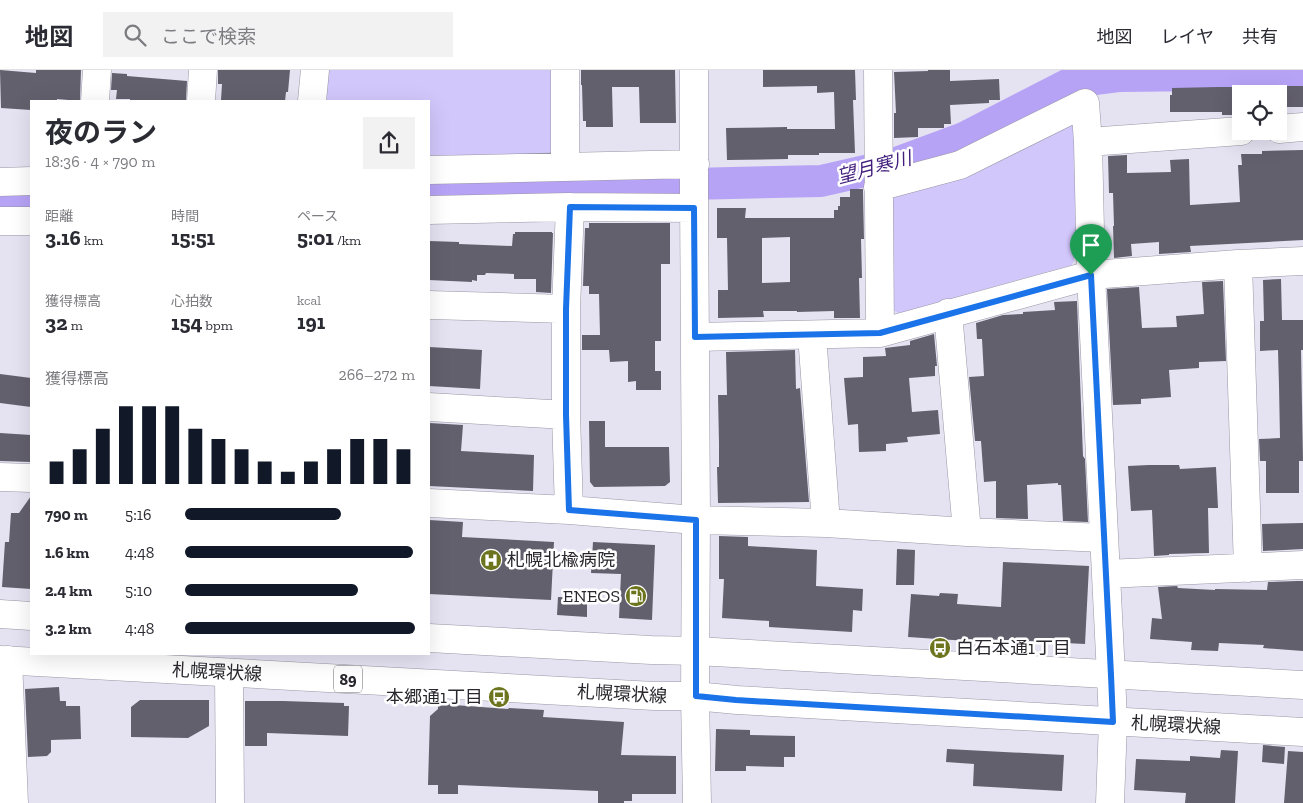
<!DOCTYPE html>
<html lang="ja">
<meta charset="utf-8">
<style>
body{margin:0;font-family:"Zilla Slab","Noto Sans JP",serif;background:#f2f2f3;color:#2b2b33;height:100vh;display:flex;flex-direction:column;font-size:19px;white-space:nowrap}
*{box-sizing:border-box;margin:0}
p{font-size:16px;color:#7c7c81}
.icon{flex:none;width:28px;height:28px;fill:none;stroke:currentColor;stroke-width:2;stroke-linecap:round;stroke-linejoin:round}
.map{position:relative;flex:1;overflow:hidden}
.sheet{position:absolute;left:30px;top:30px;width:400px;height:555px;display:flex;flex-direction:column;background:#fff;border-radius:0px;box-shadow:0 5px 20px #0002}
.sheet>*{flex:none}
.buttons{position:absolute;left:1232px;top:15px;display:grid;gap:10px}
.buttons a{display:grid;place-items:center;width:55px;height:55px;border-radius:0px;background:#fff;box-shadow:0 5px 20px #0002;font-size:25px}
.pin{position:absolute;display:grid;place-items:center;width:42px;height:42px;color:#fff;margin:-51px -21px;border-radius:50% 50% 50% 0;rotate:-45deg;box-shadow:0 0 5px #0007}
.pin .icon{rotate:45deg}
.round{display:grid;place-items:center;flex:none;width:52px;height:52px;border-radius:0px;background:#f2f2f3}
.summary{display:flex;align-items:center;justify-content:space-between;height:85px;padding:0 15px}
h1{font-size:28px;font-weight:700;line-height:38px}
.stats{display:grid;grid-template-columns:repeat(3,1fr);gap:8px;height:85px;padding:5px 15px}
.stats div{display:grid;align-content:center}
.stats b{font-size:21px;font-weight:700}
.stats small{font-size:14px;font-weight:400}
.stats p{font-size:14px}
.chart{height:140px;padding:10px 15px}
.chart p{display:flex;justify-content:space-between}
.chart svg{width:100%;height:90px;margin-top:5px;stroke:#111827;stroke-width:6}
ul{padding:0 15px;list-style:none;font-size:16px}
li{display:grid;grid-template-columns:80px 60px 1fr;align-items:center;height:38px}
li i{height:12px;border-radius:6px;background:#111827}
header{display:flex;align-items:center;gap:30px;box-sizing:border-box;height:70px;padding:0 25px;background:#fff;border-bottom:1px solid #e1e1e2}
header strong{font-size:24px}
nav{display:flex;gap:28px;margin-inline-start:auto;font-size:18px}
.search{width:350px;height:45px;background:#f2f2f3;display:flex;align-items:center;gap:12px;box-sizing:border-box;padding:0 18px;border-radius:0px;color:#7c7c81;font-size:19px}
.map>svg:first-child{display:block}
</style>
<header>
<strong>地図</strong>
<div class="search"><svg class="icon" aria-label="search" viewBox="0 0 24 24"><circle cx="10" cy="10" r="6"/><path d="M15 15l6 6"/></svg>ここで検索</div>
<nav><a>地図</a><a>レイヤ</a><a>共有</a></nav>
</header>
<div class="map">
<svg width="1303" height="733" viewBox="0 0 1303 733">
<rect width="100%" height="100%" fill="#e5e2f2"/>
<!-- green -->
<path fill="#d2c7fb" d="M328,0H556L557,84L429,87V31H326Z
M1076,46L1077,182L1072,195L971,223L902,245L891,239L888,124Z"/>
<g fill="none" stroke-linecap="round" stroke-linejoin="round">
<!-- river -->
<path stroke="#b7a3f6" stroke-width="32" d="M429,120L821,111L891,95L964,68L1073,12L1120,6L1303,4
M0,132L31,131"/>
</g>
<!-- building -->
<path fill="#63606d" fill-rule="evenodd" d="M0,0L36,3V0H81L80,31L57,29V31H31V40L1,38Z
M218,0H290L288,22H286L285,31H223V30H221L222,14H218Z
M581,0H675L676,53H640L639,17H612L613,57H586V51H583L582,15H581Z
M763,0H855L856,30H853L855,83H819V85H788V89L727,90L726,58L787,57V59H835L834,22L817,23V16L763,17Z
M928,0H950V11L999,9L1000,30H989V33L950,35L951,54H944V58H918V67L894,68V43H896L894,2L928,1Z
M112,3L127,4V6L187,11L186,31H130V29H116L117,20H111Z
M1279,16H1303V37H1279Z
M1218,17H1241V45H1222V42H1170V25H1172V18Z
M1303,80V170L1190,176L1191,182L1159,184V172L1131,174L1132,186L1114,188L1113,156H1114L1113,123H1109L1108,86L1127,85V103L1171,102L1170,90L1189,89L1190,135L1240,132L1238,95H1242L1241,84H1262V81Z
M850,119H863V122L864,169H861L862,208H859L860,248H834V241L797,242V241H763L764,247L718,248V220H728L727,168H717V138H746L745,148H834V140H838V136H840V127H850ZM790,167V212L762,213V168Z
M589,153H670V194H661V271H655V301H661V320H636V311L628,312V291L610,292L609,280H582V265H600L599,224H589V216H583L585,158H589Z
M515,162H552V163H553L551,223L536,222V209H514V204L486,203L485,205H477V211L472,210V212L429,210V171L459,172V174L512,176L513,164H515Z
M1281,209L1282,250H1303V280H1301L1303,391H1299V423H1266V391H1260L1259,369L1280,368L1279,316L1278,280L1260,281V251H1264L1263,210Z
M1223,211L1226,291L1199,292V298L1169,300L1171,327L1141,329V334L1113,335L1107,219L1139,217L1142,258L1177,257L1176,246L1204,244L1202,212Z
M1077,231L1083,386L1085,389L1088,452L1063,451L1061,415H1058V413L1027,415L1028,449L996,448V411L984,412L981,371H975L969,307L984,306L982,269H977L976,253L1003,245L1023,244V242L1055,240L1054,232Z
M934,264L937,296H935V306L909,308L912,342L938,340L940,364L907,367L908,372L886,374V381L859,382L858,354L848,355L844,308L863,307V287L886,286L885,278L910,275V271Z
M429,277L482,280L480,319L429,316Z
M795,280L796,319L800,318L809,432L718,433L717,397H719V373L718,325H727L726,282Z
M0,304L31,308V337L0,333Z
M589,351H605V377H669L670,412L665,416L594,417L590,412Z
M429,353L463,355L461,381L534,385L533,421L429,416Z
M0,363L31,365V392L0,391Z
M1149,395H1179L1180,399L1216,397L1218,438H1208L1209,483L1169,484V485L1154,486L1152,440L1131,441L1128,396Z
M31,426V519L2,517L5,472H9L11,443H19Z
M429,450L463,452L462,467L554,472L551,530L429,524Z
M1303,453V479L1263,481L1262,454Z
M719,466L748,467V476L817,480L816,516L863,519L862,541L853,540L852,562L769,557V551L722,548L724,509H719Z
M593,472L655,475L652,550L619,548L621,504L591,503Z
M897,479L915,480L914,515H896Z
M1003,492L1089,496L1085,574L983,569V572L908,567L911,524L939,526L940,523L958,524L957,534L1001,537Z
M1297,511H1303V581L1263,578L1264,575L1219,573L1218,581L1191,580L1192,572L1150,569L1152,548L1162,549L1158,517L1177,516L1178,518L1215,520V519L1267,520L1268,512Z
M558,527L587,528V547L557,545Z
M59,617L60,631H66V636H80L81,669L51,670V682L47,686L28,687L25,619Z
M140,630H209V656L188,668L131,667V637Z
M245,631H283L344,633V636H349L348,666L267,663V676H245Z
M438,632H454V635L508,639L509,638L544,640L543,647L624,652L621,685L676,686V724H632V731H624V733H598V721L458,715V724H438V715H428L430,646L438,639Z
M716,659L750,660V665L795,666V687H784V697L746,696V701H715Z
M1263,675L1285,677L1284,694L1262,692Z
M947,679L1064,685L1062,721L973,716L974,694L946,692Z
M1221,680L1238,681L1235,733H1185L1186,723L1134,720L1136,689L1190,691V686L1220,688Z
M1288,681L1303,682V733H1284Z"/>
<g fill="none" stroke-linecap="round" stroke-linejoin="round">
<!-- minor casing -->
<g stroke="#9996a4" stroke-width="29">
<path id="minor" d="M565,0V97
M694,0V122L696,450L695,626L697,733
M878,0L880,263
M95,31L97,0
M201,31L203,0
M312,31L315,0
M1279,59L1303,57
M1088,72L1241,61
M429,100L695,94
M0,112L31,111
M878,117L960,95L1085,33L1088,72L1091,205L1111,605L1113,652L1110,733
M429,140L570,137L694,138
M0,151H31
M1238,194L1248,498
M429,235L566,239
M948,243L967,462
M812,265L826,453
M695,267L880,263L1091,205L1238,194L1303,191
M429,337L566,345
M0,407L31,408
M429,433L569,440L696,450L826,453L967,462L1104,468
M569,440L566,345V239L570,137
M1106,504L1303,495
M8,590L14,733
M229,603L230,733"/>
</g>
<!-- major casing -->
<g stroke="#9996a4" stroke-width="29">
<path id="major" d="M0,544L31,546
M429,568L651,580L696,581L1303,615
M0,590L654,626H695L737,630L1303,662"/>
</g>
<!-- minor -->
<use href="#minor" stroke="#fff" stroke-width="28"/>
<!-- major -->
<use href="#major" stroke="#fff" stroke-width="28"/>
</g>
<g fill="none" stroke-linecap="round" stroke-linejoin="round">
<!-- route casing -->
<g stroke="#fff" stroke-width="10">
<path id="route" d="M570,137L694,138L695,267L880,263L1091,205L1111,605L1113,652L736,630L696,626V450L569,440L566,345V239Z"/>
</g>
<!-- route -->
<use href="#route" stroke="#1a73e8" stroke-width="6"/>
</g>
<!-- icons -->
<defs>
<g id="hospital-disc" transform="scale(1.125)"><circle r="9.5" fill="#6c741d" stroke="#fff"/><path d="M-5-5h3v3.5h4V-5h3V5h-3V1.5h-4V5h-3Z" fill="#fff"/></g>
<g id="fuel-disc" transform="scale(1.125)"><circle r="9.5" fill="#6c741d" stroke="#fff"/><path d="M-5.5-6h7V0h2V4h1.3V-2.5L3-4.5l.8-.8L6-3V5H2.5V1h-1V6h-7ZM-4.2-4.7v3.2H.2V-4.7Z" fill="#fff"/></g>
<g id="bus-disc" transform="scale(1.125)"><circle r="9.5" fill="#6c741d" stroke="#fff"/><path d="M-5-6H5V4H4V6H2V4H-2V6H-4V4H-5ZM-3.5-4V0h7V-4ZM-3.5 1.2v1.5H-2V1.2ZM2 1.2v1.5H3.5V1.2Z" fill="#fff"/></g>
</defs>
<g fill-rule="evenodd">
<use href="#hospital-disc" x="491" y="490"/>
<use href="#fuel-disc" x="636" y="526"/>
<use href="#bus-disc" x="940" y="578"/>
<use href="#bus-disc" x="499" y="627"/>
</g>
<g text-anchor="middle" stroke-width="5" stroke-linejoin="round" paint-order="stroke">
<!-- shield labels -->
<rect fill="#fff" stroke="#69686c" stroke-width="1" x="334" y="595.5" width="28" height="27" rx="4"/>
<g font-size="16" font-weight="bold" fill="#29272d">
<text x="348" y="615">89</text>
</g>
<!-- poi labels -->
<g font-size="18" fill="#29272d" stroke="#fff" text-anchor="start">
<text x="507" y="496">札幌北楡病院</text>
<text x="620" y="532" text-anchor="end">ENEOS</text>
<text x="956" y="584">白石本通1丁目</text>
<text x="483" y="633" text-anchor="end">本郷通1丁目</text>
</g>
<!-- street labels -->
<g font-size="18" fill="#29272d" stroke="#fff">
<text transform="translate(217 602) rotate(3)" y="6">札幌環状線</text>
<text transform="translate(622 624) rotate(3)" y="6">札幌環状線</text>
<text transform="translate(1176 655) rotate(3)" y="6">札幌環状線</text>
</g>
<!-- water labels -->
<g font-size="19" font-style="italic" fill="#411e7c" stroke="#fff">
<text transform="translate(874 97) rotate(-15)" y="7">望月寒川</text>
</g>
</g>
</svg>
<div class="buttons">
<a><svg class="icon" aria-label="locate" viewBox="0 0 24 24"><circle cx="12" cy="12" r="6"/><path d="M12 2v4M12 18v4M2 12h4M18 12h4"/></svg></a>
</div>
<div class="pin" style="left:1091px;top:205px;background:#1e9e55"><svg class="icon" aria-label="arrive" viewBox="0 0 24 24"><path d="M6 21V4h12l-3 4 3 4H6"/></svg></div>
<section class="sheet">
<div class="summary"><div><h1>夜のラン</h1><p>18:36 · 4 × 790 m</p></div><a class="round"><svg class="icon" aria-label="share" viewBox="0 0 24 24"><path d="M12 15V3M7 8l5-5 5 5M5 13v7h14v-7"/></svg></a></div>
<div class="stats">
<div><p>距離</p><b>3.16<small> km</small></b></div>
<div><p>時間</p><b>15:51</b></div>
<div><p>ペース</p><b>5:01<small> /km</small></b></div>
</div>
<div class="stats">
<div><p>獲得標高</p><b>32<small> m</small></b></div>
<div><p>心拍数</p><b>154<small> bpm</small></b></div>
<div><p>kcal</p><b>191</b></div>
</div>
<div class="chart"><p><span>獲得標高</span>266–272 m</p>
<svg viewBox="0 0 160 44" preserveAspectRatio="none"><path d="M5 44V33M15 44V27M25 44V17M35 44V6M45 44V6M55 44V6M65 44V17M75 44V22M85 44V27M95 44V33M105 44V38M115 44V33M125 44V27M135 44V22M145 44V22M155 44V27"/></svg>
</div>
<ul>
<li><b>790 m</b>5:16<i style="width:68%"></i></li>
<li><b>1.6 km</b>4:48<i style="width:99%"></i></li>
<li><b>2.4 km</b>5:10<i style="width:75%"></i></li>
<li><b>3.2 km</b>4:48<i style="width:100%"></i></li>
</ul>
</section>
</div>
